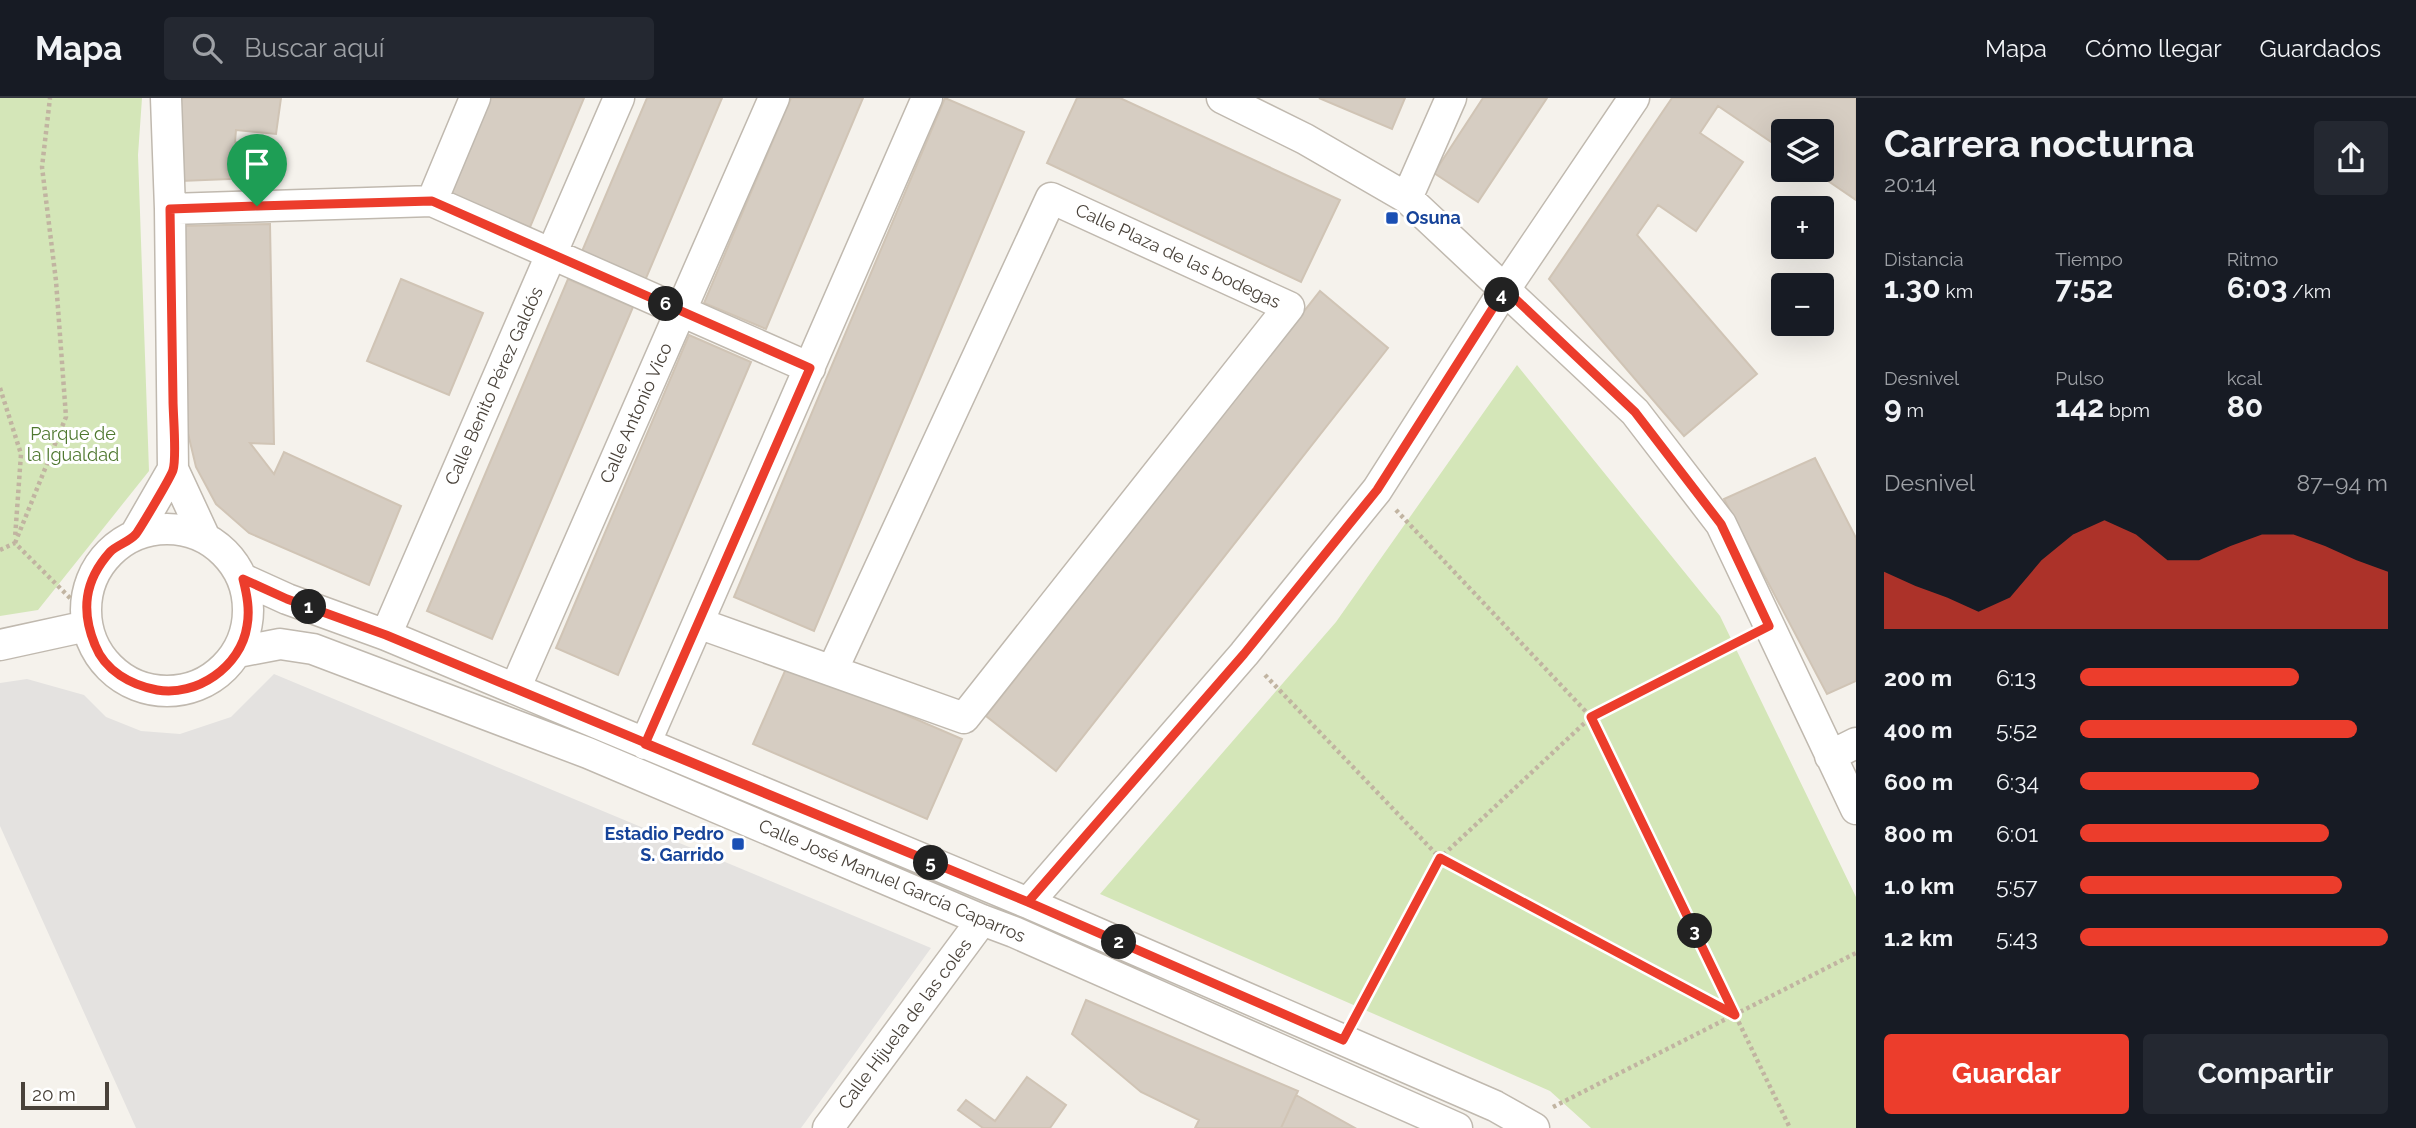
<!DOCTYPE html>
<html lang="es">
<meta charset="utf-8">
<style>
body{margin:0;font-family:Raleway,sans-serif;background:#242831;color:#f1f3f6;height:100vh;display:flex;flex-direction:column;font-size:26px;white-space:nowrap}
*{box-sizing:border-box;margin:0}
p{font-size:23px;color:#9ea1a6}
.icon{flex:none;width:38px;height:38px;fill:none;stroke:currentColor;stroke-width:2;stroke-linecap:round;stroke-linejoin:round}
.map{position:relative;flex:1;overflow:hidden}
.panel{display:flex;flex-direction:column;background:#171b24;width:560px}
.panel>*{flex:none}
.buttons{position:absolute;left:1771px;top:21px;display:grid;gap:14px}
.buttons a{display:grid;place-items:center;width:63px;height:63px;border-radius:7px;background:#171b24;box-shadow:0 7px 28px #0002;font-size:35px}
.scale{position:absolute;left:21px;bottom:18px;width:88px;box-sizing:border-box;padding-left:7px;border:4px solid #49423a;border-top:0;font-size:19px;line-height:24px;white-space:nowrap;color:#49423a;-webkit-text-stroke:5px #fff;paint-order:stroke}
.pin{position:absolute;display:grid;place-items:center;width:60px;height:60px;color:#fff;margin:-72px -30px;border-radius:50% 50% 50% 0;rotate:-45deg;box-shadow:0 0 7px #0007}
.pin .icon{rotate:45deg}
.km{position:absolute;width:35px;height:35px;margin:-18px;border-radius:50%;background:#222;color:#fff;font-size:19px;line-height:35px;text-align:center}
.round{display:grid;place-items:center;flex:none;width:74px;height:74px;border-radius:7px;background:#242831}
.headline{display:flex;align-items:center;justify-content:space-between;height:119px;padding:0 28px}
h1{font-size:38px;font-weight:700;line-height:52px}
.stats{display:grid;grid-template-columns:repeat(3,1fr);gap:10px;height:119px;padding:7px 28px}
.stats div{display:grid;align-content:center}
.stats b{font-size:30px;font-weight:700}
.stats small{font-size:19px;font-weight:400}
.stats p{font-size:19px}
.chart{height:196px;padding:14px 28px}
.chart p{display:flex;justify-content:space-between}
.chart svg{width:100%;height:126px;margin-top:7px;fill:#ec3d2c;opacity:.7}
.primary-button{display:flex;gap:14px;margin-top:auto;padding:14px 28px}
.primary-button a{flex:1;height:80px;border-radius:7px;background:#ec3d2c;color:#fff;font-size:28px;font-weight:700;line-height:80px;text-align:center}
.primary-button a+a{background:#242831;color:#f1f3f6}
ul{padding:0 28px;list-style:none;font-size:23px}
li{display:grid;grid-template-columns:112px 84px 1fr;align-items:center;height:52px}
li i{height:18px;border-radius:9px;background:#ec3d2c}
header{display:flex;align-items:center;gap:42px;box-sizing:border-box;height:98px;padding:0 35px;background:#171b24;border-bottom:2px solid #363941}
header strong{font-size:33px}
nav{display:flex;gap:38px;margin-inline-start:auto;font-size:24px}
.search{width:490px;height:63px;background:#242831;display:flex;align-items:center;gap:18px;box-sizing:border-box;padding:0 24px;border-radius:7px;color:#9ea1a6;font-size:26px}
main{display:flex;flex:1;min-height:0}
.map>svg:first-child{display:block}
</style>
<header>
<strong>Mapa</strong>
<div class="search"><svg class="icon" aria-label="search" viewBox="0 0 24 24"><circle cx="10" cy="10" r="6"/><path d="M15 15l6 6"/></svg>Buscar aquí</div>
<nav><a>Mapa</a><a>Cómo llegar</a><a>Guardados</a></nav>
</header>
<main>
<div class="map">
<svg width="1856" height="1030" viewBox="0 0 1856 1030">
<rect width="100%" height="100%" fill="#f5f2ec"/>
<!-- green -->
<path fill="#d4e6b8" d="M0,0H142L138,57L149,373L38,512L0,518Z
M1517,267L1720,518L1856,799V1030H1591L1550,993L1100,796L1336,524Z"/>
<!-- parking -->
<path fill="#e4e2e0" d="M274,576L931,850L801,1030H136L0,728V585L27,581L84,597L106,619L141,633L180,636L231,619Z"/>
<!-- building -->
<path fill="#d6cdc2" stroke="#d0c4b5" stroke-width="2" d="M179,0H281L276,36L236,32L235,44L253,45L254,80L181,83Z
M486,0H584L528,134L445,99Z
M647,0H722L644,185L580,158Z
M791,0H863L766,231L704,205Z
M945,0L1024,34L814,533L734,499Z
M1077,0H1120L1340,102L1301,184L1047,65Z
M1319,0H1405L1392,31Z
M1483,0H1547L1478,104L1434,75Z
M1672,0H1856V102L1812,72H1822V33H1783V52L1718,8L1700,35L1743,64L1696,133L1658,107L1637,137L1757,276L1684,338L1549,181Z
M270,126L274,346L250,345L274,376L284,354L401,408L369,487L249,435L216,406L196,369L186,327L183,128Z
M401,181L483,215L449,297L367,263Z
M568,181L633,209L492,541L427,513Z
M1320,193L1388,250L1056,673L986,618Z
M689,237L751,264L618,577L556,550Z
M1815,360L1856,440V583L1827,596L1724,401Z
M788,566L962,641L927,721L753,646Z
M1086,902L1298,993L1281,1030H1195L1199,1022L1141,994L1072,936Z
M1027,979L1066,1007L1050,1030H983L958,1012L966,1002L995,1023Z
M1296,997L1355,1030H1281Z"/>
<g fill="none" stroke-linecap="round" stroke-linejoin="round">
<!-- minor casing -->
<g stroke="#c0b9af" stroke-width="33">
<path id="minor" d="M166,0L170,111L173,371L205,440
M1222,0L1305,41L1407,100L1635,314L1721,426L1856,711
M1407,100L1451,0
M432,103L810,270
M170,111L432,103L475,0
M86 512a81 81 0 1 1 162 0a81 81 0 1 1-162 0Z
M135,437L173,371
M243,481L287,501L386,537L1028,805L1495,1008L1534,1030
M698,525L964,620L1289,209L1051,100L832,573
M386,537L619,0
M0,547L87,528
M238,554L280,546L313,551L588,655L982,822L1014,834L1457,1030
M515,591L774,0
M645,646L927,0
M1830,658L1856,645
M1028,805L1244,556L1377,392L1505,191L1634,0
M828,1030L982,822"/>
</g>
<!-- path -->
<path stroke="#c1b4a1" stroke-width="4.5" stroke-dasharray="3.5 3.5" stroke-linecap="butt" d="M0,290L21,356L15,440
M1396,412L1591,619L1790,1030
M15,445L66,319L56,183L42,69L50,0
M0,452L15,445L72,502
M1265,577L1440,760L1734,916
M1356,916L1440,760L1591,619L1743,541
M1553,1009L1856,855"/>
<!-- minor -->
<use href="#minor" stroke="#fff" stroke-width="30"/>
</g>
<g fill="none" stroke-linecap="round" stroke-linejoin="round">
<!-- route casing -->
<g stroke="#fff" stroke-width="14">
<path id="route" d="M257,108L170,111C171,175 172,239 173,302C173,317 177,360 173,372C171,379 141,429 136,436C129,444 117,447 110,454C84,483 81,513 95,547C105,573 131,587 157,592C196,599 241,569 247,528C250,512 247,497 243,481L287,501L386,537L1028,804L1343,942L1440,760L1735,917L1591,619L1769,528L1721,426L1635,314L1505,191L1377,392L1244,556L1028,804L645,646L810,270L432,103L257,108"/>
</g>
<!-- route -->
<use href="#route" stroke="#ec3d2c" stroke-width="9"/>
</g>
<!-- markers -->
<g fill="#1a4fb4" stroke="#fff" stroke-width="2.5">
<rect x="1385" y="113" width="14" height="14" rx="3.5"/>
<rect x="731" y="739" width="14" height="14" rx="3.5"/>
</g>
<g text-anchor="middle" stroke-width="6" stroke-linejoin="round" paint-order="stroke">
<!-- transit labels -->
<g font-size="18" font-weight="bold" fill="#164399" stroke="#fff" text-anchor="start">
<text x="1406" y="126">Osuna</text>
<text x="724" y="742" text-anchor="end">Estadio Pedro<tspan x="724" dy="21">S. Garrido</tspan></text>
</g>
<!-- street labels -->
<g font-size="18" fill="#49423a" stroke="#fff">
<text transform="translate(1178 158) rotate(25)" y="6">Calle Plaza de las bodegas</text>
<text transform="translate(494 288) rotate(-66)" y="6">Calle Benito Pérez Galdós</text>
<text transform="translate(636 315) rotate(-66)" y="6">Calle Antonio Vico</text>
<text transform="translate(892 783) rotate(23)" y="6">Calle José Manuel García Caparros</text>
<text transform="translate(905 926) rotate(-53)" y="6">Calle Hijuela de las coles</text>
</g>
<!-- park labels -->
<g font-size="18" fill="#4f7830" stroke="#fff">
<text x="73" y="342">Parque de<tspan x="73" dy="21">la Igualdad</tspan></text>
</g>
</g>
</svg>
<div class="buttons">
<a><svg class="icon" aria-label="layers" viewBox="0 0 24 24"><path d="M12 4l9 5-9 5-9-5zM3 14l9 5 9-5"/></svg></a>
<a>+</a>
<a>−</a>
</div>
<div class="scale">20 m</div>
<div class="pin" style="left:257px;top:108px;background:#1e9e55"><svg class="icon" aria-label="arrive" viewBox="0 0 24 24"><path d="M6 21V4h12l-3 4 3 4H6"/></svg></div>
<b class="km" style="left:309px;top:509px">1</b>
<b class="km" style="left:1119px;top:844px">2</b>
<b class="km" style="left:1695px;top:833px">3</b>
<b class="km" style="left:1502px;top:197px">4</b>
<b class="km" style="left:931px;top:765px">5</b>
<b class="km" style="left:666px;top:206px">6</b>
</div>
<section class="panel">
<div class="headline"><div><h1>Carrera nocturna</h1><p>20:14</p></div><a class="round"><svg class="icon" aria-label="share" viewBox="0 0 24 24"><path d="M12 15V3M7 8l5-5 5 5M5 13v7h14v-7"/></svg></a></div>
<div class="stats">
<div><p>Distancia</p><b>1.30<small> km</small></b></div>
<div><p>Tiempo</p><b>7:52</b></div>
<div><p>Ritmo</p><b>6:03<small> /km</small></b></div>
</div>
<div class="stats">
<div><p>Desnivel</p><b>9<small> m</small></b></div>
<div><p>Pulso</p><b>142<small> bpm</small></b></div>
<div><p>kcal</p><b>80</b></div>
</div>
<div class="chart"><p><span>Desnivel</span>87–94 m</p>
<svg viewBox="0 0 160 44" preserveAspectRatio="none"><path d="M0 44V24L10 29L20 33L30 38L40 33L50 20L60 11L70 6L80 11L90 20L100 20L110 15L120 11L130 11L140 15L150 20L160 24V44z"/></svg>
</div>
<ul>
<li><b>200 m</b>6:13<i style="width:71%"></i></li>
<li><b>400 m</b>5:52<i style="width:90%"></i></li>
<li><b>600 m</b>6:34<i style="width:58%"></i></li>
<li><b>800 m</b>6:01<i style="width:81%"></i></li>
<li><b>1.0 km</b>5:57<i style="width:85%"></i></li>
<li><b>1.2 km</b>5:43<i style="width:100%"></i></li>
</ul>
<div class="primary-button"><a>Guardar</a><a>Compartir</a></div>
</section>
</main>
